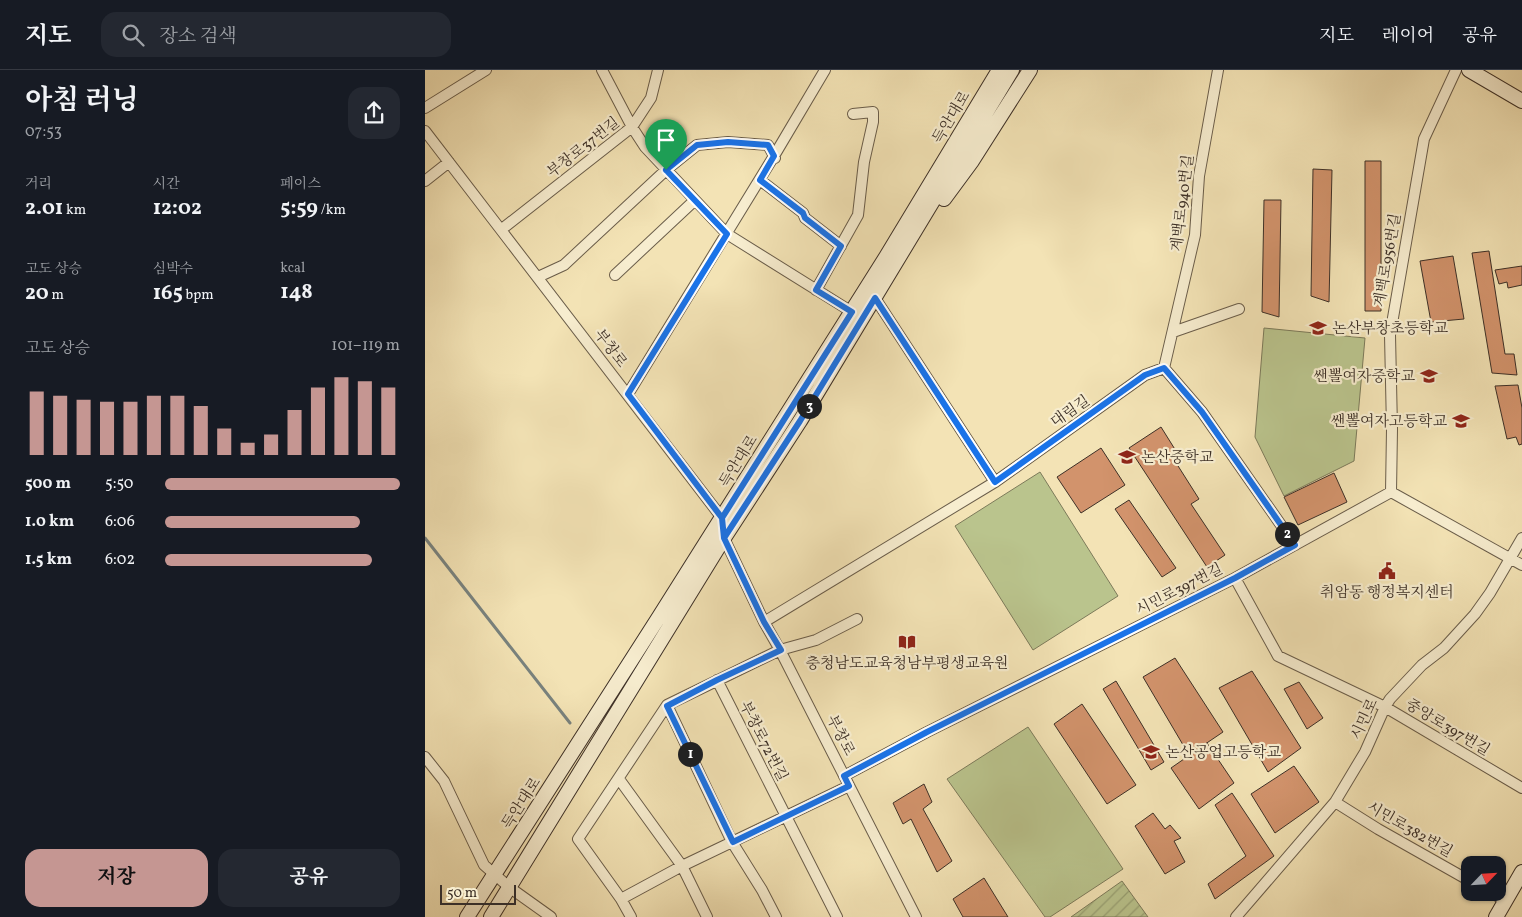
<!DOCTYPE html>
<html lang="ko">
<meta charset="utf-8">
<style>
body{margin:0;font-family:Vollkorn,"Noto Serif KR",serif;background:#242831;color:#f1f3f6;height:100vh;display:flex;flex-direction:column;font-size:19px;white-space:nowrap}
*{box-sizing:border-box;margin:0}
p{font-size:16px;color:#9ea1a6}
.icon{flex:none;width:28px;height:28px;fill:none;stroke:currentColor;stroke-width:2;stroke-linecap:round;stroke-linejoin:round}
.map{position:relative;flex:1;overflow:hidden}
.details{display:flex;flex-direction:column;background:#171b24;width:425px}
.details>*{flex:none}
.needle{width:32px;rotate:65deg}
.controls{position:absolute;left:1036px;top:786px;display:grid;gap:10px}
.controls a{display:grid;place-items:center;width:45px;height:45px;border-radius:10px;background:#171b24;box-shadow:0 1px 4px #0004;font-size:25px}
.scale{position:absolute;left:15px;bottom:12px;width:76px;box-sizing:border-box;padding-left:5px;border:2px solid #3d3027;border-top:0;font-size:14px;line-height:18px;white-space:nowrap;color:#3d3027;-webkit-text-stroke:4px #f7edcf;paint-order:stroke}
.pin{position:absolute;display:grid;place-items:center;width:42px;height:42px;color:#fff;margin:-51px -21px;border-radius:50% 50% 50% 0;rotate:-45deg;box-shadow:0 0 5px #0007}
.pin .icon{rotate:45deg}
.km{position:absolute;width:25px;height:25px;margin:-12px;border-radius:50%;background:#222;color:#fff;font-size:14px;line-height:25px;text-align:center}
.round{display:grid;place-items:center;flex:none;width:52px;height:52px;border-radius:15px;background:#242831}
.summary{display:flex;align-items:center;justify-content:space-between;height:85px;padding:0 25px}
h1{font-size:28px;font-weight:700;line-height:38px}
.figures{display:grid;grid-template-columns:repeat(3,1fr);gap:8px;height:85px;padding:5px 25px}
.figures div{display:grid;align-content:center}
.figures b{font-size:21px;font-weight:700}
.figures small{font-size:14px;font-weight:400}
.figures p{font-size:14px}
.chart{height:140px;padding:10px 25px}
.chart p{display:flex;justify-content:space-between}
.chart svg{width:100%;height:90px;margin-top:5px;stroke:#c59692;stroke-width:6}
.button{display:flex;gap:10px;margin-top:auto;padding:10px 25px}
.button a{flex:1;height:58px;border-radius:15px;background:#c59692;color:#111;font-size:20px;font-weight:700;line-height:58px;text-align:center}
.button a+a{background:#242831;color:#f1f3f6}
ul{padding:0 25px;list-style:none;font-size:16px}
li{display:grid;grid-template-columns:80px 60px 1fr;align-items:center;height:38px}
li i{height:12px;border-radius:6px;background:#c59692}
header{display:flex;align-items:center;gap:30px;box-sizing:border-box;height:70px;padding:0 25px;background:#171b24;border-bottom:1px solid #363941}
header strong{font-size:24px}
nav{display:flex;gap:28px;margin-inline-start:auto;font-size:18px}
.search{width:350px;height:45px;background:#242831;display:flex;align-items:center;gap:12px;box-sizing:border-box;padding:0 18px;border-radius:15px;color:#9ea1a6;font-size:19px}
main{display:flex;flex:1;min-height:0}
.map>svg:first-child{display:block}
</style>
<header>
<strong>지도</strong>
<div class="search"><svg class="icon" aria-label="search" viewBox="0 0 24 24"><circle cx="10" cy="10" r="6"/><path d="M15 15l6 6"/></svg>장소 검색</div>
<nav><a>지도</a><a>레이어</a><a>공유</a></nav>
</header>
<main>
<section class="details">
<div class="summary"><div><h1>아침 러닝</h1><p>07:53</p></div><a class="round"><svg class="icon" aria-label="share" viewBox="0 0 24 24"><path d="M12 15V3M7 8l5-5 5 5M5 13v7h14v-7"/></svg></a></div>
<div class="figures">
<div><p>거리</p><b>2.01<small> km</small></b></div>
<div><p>시간</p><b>12:02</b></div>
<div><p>페이스</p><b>5:59<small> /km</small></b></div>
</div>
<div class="figures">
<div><p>고도 상승</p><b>20<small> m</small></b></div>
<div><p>심박수</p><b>165<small> bpm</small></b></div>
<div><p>kcal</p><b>148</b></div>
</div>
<div class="chart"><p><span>고도 상승</span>101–119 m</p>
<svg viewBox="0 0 160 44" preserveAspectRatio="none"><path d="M5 44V13M15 44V15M25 44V17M35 44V18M45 44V18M55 44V15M65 44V15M75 44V20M85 44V31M95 44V38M105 44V34M115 44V22M125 44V11M135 44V6M145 44V8M155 44V11"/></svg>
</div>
<ul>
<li><b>500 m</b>5:50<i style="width:100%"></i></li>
<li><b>1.0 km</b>6:06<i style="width:83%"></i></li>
<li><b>1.5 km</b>6:02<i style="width:88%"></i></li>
</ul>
<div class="button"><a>저장</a><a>공유</a></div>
</section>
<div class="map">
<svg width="1097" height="847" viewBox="0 0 1097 847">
<defs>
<pattern id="garden-furrows" width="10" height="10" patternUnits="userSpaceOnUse" patternTransform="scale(1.25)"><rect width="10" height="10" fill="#bac48d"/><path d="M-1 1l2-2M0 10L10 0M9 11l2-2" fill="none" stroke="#98a073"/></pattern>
</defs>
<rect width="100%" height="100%" fill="#f3e3b5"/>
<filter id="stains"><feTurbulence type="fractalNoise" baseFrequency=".004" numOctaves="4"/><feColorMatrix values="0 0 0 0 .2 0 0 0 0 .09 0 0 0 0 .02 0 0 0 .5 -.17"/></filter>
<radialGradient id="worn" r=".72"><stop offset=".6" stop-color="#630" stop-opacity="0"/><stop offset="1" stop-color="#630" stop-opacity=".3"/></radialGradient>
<!-- garden -->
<path fill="url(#garden-furrows)" stroke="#7c7a5a" d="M697,811L723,847H646Z"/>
<!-- pitch -->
<path fill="#bac48d" stroke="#7c7a5a" d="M839,258L940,268L929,391L859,426L830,367Z
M615,402L693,526L608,580L530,456Z
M603,657L698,799L625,847H620L522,709Z"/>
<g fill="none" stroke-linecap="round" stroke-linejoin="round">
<!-- stream -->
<path stroke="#79837f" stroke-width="3" d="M0,468L145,653"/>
</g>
<!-- building -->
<path fill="#d2936c" stroke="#3d3027" d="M940,91H956V241H940Z
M888,99L907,100L904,232L886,226Z
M839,130H856L854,247L837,242Z
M1064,181L1080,284H1089L1092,305L1067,303L1047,183Z
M1028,186L1039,249L1006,252L995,191Z
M1097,196V215L1083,218L1082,212L1074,214L1070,200Z
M1093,315L1097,338V374L1094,375L1091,367L1082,369L1070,316Z
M736,357L751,381L748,388L774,429L766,434L800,485L782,497L704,378Z
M676,378L700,415L656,443L632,407Z
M909,403L922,432L873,455L859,427Z
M704,430L751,498L737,507L690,439Z
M750,588L798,662L764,685L718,607Z
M827,601L876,678L843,702L794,618Z
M691,611L739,692L726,700L678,619Z
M874,612L898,648L882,659L859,619Z
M657,634L711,715L682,734L629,654Z
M782,673L809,713L774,739L746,698Z
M869,696L894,732L850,763L826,724Z
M499,714L507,732L498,739L527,791L512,802L486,749L478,754L468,733Z
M807,723L849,786L790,829L783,814L821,786L790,735Z
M728,743L740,759L745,755L756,768L749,771L760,792L740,804L710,756Z
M559,808L583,847H538L528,829Z"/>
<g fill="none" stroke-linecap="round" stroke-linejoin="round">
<!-- street casing -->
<g stroke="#6a5d4a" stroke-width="12">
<path id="street" d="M177,0L207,57L220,77L302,164L427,242
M0,38L61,0
M0,61L297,448L299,468L339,552L355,580L491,847
M335,110L378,143L380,148L416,176
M0,111L24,92
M77,159L207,57L226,28L233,0
M190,205L270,130
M113,207L139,195L241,100L272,75L303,72L343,75L350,88
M391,220L433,145L439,92L448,52V42L428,44
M450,228L570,412
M748,262L814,239
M739,298L770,165L774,106L793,0
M203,324L349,86L400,0
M966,422L967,359L965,265L999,69L1031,0
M966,422L1097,495
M810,508L853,586L960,637L1097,718
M339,552L570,412L720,305L739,298L777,342L870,475
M292,610L412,847
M242,635L307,772L337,820L351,847
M0,687L19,711L59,795L84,817L126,847
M419,706L502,662L810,508L966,422
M194,709L257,796L282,847
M910,732L953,759L1045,811
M1066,822L1080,831
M196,829L257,796L424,716
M206,847L196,829L153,769L242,635L355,580L391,570L432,549
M811,847L910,732L940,682L960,637L965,629L997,595L1019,578L1050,544L1065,523L1097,468"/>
</g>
<!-- secondary casing -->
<g stroke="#3d3027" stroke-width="16">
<path id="secondary" d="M1044,0L1097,31
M519,129L547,91L605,0
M42,847L234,547L461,187L574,0
M66,847L299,468L375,351L587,0
M1071,847L1097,802"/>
</g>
<!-- street -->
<use href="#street" stroke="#f7edcf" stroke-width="10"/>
<!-- secondary -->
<use href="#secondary" stroke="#f7edcf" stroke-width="14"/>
</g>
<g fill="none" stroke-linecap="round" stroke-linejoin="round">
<!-- route casing -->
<g stroke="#fff" stroke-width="10">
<path id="route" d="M241,100L302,164L203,324L297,448L299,468L339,552L356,580L292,610L242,636L308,772L424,716L419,706L502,662L810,508L870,475L777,342L739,298L720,305L570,412L450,228L375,351L299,468L297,448L427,242L391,220L416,176L380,148L378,143L335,110L349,86L343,75L303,72L272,75L241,100"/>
</g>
<!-- route -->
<use href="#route" stroke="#1a73e8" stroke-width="6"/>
</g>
<!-- icons -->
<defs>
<g id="school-bare" transform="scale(1.35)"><path d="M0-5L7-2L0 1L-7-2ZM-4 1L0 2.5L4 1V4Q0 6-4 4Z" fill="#8f2418" stroke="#f7edcf" stroke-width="2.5" paint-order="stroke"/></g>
<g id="civic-bare" transform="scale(1.35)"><path d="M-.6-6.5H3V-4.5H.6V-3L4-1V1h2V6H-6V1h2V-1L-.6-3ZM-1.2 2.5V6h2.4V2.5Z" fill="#8f2418" stroke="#f7edcf" stroke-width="2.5" paint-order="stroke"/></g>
<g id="library-bare" transform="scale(1.35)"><path d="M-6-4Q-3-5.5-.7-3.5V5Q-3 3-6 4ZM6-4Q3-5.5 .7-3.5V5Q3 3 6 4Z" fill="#8f2418" stroke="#f7edcf" stroke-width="2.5" paint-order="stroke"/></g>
</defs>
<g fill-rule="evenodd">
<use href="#school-bare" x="893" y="258"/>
<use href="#school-bare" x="1004" y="306"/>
<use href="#school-bare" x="1036" y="351"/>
<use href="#school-bare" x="702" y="387"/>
<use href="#civic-bare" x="962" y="501"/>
<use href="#library-bare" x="482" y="572"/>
<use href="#school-bare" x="726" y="682"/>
</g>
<g text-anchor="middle" stroke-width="4.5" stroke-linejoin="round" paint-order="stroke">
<!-- street labels -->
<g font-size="15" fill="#3d3027" stroke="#f7edcf">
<text transform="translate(526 47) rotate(-59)" y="5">득안대로</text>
<text transform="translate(158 77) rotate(-38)" y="5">부창로37번길</text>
<text transform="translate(757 133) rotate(-83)" y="5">계백로940번길</text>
<text transform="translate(962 190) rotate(-80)" y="5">계백로956번길</text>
<text transform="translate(186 278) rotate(53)" y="5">부창로</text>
<text transform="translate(645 341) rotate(-35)" y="5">대림길</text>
<text transform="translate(313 391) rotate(-58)" y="5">득안대로</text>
<text transform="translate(754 519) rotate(-27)" y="5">시민로397번길</text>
<text transform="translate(939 649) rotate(-65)" y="5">시민로</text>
<text transform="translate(1023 657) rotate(31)" y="5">중앙로397번길</text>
<text transform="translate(416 665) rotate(63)" y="5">부창로</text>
<text transform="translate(339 671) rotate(63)" y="5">부창로72번길</text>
<text transform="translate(96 733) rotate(-57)" y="5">득안대로</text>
<text transform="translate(985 759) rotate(30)" y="5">시민로382번길</text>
</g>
<!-- poi labels -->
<g font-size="15" fill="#3d3027" stroke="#f7edcf" text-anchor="start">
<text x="907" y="263">논산부창초등학교</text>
<text x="990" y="311" text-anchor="end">쌘뽈여자중학교</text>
<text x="1022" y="356" text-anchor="end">쌘뽈여자고등학교</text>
<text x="716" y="392">논산중학교</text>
<text x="962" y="527" text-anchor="middle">취암동 행정복지센터</text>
<text x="482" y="598" text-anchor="middle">충청남도교육청남부평생교육원</text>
<text x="740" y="687">논산공업고등학교</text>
</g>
</g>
<rect width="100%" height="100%" filter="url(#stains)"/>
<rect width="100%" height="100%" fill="url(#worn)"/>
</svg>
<div class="controls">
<a><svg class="needle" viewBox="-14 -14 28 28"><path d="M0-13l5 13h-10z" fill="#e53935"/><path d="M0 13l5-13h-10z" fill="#9ea1a6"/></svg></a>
</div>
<div class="scale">50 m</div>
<div class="pin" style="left:241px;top:100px;background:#1e9e55"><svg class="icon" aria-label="arrive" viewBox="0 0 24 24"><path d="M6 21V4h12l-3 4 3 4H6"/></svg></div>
<b class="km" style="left:265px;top:684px">1</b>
<b class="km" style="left:862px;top:464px">2</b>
<b class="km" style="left:384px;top:336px">3</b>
</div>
</main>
